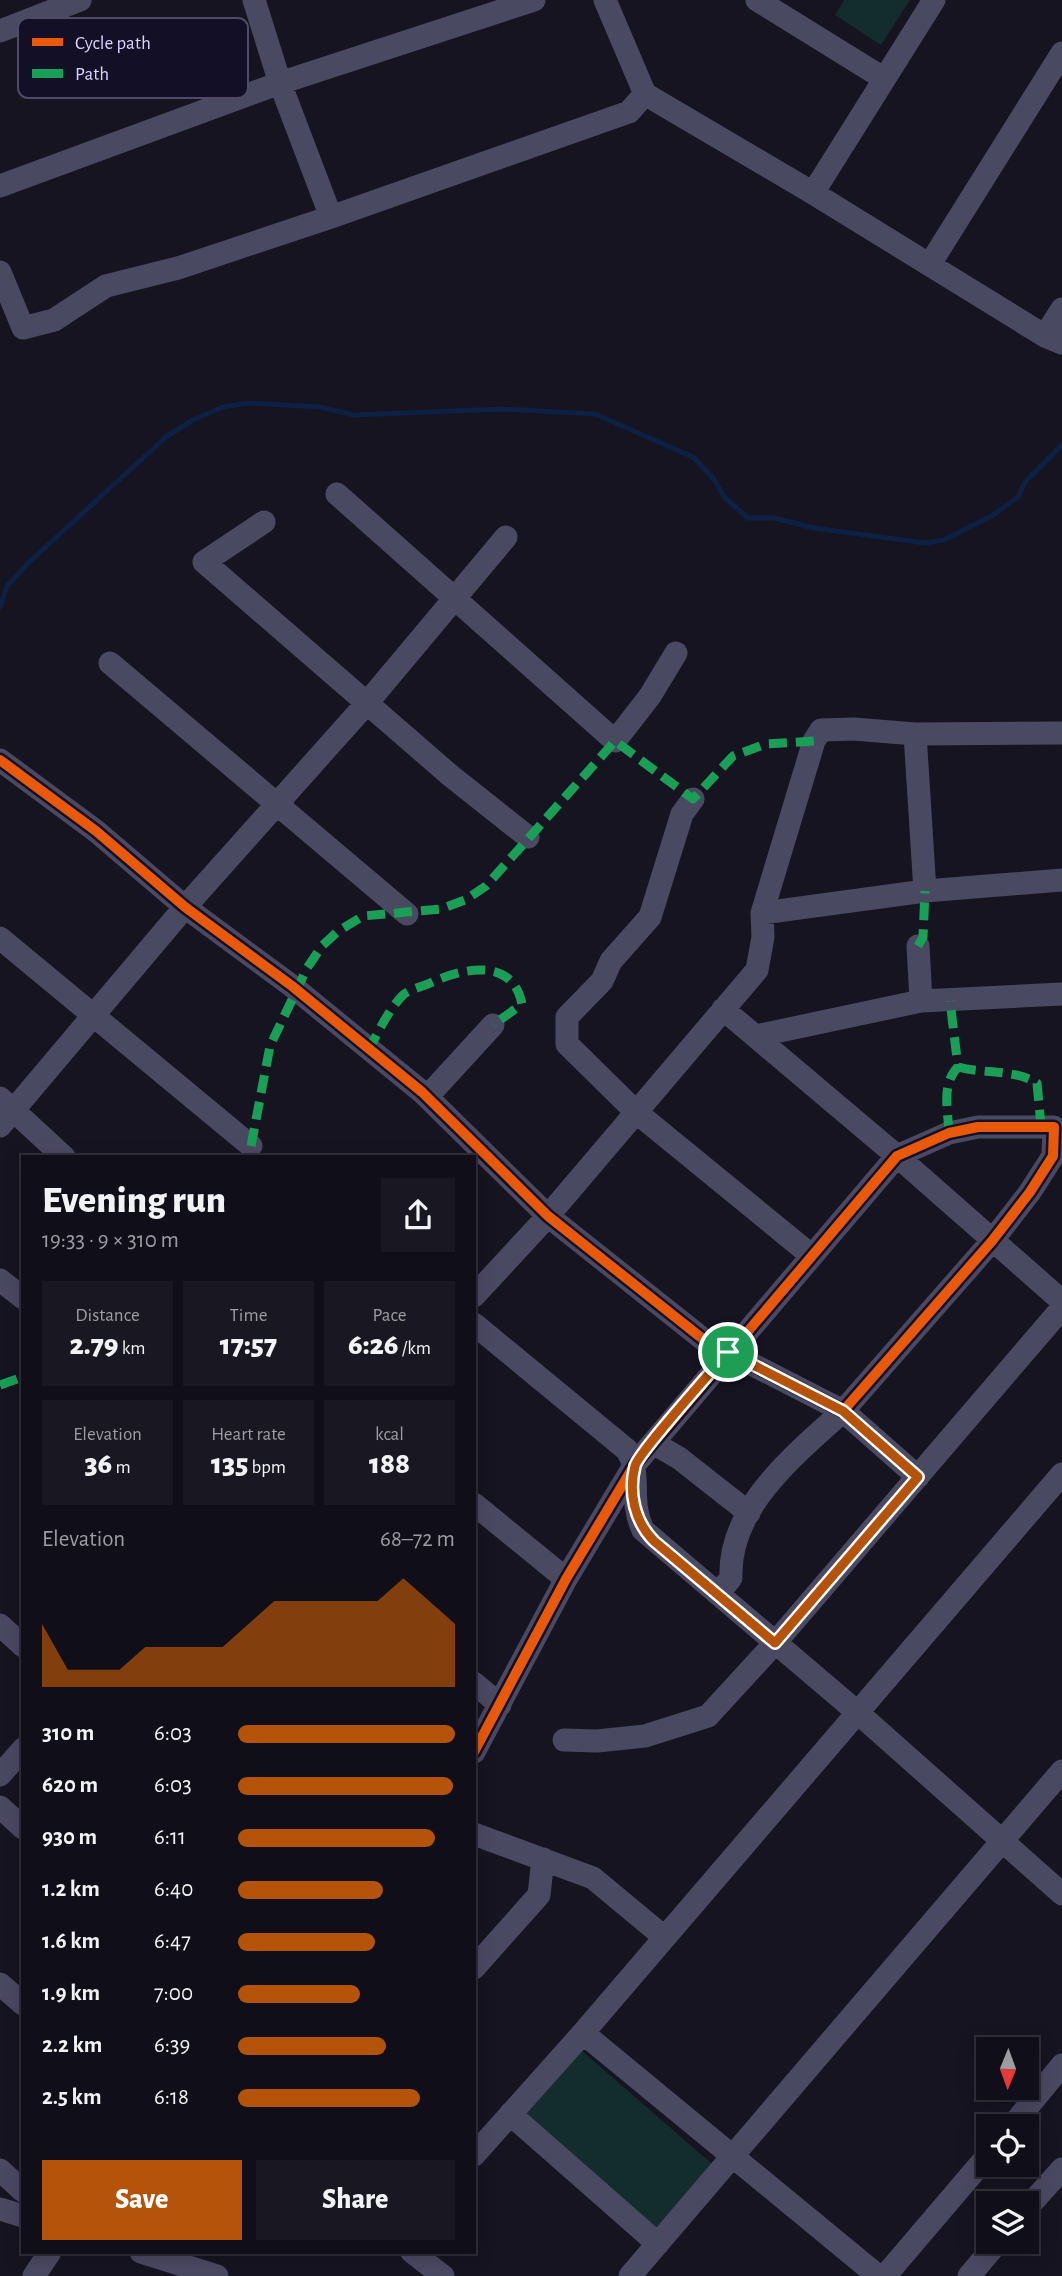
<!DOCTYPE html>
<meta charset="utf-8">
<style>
body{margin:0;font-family:"Alegreya Sans",sans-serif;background:#191822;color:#f1f3f6;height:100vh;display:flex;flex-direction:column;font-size:26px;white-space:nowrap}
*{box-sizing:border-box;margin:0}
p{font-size:23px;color:#9c9ca2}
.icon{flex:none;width:38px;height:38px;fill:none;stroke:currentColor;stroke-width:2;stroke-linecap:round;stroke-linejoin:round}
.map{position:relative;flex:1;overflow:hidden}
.side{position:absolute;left:21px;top:1155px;width:455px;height:1099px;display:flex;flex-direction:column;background:#100f19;border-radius:0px;box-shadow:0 4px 18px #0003,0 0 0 2px #302f38}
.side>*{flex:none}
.needle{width:46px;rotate:181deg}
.fabs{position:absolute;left:976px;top:2037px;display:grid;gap:14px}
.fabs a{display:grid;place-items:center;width:63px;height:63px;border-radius:0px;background:#100f19;box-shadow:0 4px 18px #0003,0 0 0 2px #302f38;font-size:35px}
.pin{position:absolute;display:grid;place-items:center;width:60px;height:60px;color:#fff;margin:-30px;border:4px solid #fff;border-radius:50%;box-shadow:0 2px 7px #0007}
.round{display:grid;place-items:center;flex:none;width:74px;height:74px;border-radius:0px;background:#191822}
.headline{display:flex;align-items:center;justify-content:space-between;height:119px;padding:0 21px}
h1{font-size:38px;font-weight:800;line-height:52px}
.metrics{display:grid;grid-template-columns:repeat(3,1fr);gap:10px;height:119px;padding:7px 21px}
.metrics div{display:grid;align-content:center;border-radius:0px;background:#191822;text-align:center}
.metrics b{font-size:30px;font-weight:800}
.metrics small{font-size:19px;font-weight:400}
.metrics p{font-size:19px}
.chart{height:196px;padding:14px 21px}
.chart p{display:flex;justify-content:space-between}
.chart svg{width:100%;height:126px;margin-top:7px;fill:#b45309;opacity:.7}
.button{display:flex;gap:14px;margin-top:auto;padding:14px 21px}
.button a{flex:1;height:80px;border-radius:0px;background:#b45309;color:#fff;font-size:28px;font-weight:800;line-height:80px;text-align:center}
.button a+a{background:#191822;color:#f1f3f6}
ul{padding:0 21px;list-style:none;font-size:23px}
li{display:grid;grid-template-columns:112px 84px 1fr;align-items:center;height:52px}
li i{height:18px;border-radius:9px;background:#b45309}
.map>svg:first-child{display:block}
</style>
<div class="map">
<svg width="1062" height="2276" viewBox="0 0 1062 2276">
<rect width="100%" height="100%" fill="#161421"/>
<!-- green -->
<path fill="#132c2d" d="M844,0H910L881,45L835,15Z
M581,2050L712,2164L654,2230L523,2115Z"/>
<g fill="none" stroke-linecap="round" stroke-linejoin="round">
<!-- stream -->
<path stroke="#0d2144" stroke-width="5" d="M0,607L7,586L28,563L167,436L195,419L223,407L249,403L320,407L353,415L503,409L595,414L693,457L714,479L724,497L748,518H774L814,528L925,543L944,540L993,515L1018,497L1025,482L1062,445"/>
<!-- minor -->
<path stroke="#4a4962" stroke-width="23" d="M254,0L280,83L331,217
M605,0L645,94L813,193L1045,336L1062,343
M757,0L883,78
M0,31L80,0
M0,186L280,83L534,0
M813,193L934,0
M930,264L1062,53
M0,272L23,328L54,320L106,286L178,268L331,217L629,112L645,94
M1045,336L1062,309
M337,494L615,741L650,696L676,653
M264,522L204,562L451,776L528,837
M110,663L407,914
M915,734L925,891
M0,760L96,831L185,907L292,986L422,1092L548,1216L718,1351L728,1352L843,1411L992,1241L1030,1192L1053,1156L1054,1127H978L949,1133L897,1156L635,1464L566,1579L474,1752
M693,799L682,814L650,917L611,961L602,981L567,1017V1044L636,1112L812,1256
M762,913L925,891L1062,880
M0,938L251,1146
M918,946L921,1001
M723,1009L897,1156L1062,1301
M756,1036L921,1001L1062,994
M427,1097L493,1025
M0,1098L64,1157
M0,1126L185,907L367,703L506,537
M0,1280L23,1298
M474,1296L548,1216L757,970L763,937L762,913L814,741L821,730L854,729L915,734L1062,733
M474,1324L627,1450C643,1477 628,1498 643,1530L857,1712L1062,1894
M653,1443L679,1458L749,1513
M474,1504L566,1579
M718,1594L731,1578C728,1507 795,1455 843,1411L918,1477
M0,1625L23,1646
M474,1683L500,1705
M564,1740L597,1741L645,1736L708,1716L775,1643L1062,1308
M0,1775L23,1749
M0,1807L23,1828
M474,1834L593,1878L664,1937
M474,1968L539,1895L543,1859
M0,1984L23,2004
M583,2033L878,2276
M510,2114L658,2244
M1012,2126L1062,2065
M474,2155L583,2033L1062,1474
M0,2170L23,2191
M1027,2208L1062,2169
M0,2209L23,2216
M141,2252L217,2276
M412,2252L443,2276
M34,2276L50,2252
M630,2276L1062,1771
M885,2276L989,2154
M969,2276L998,2242"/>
<!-- quiet -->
<path stroke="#1a9f57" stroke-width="9" stroke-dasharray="18 9" stroke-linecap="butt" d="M918,946L923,937L925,891
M368,1051C378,1033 388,1010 403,995C409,990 420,987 428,984C460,969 512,955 522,1004L493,1025
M958,1067C984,1074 1014,1069 1037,1083L1041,1126
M949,1133C948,1110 941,1084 958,1067L950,1001
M251,1146L270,1046L307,968L322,946L337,932L363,916L441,909L465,900L486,886L615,741L693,799L733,756L766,744L814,741
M0,1385L23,1377"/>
<!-- cycleway casing -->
<g stroke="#130f26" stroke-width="15">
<path id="cycleway" d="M0,760L96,831L185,907L292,986L422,1092L548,1216L718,1351L728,1352L843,1411L992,1241L1030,1192L1053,1156L1054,1127H978L949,1133L897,1156L635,1464L566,1579L474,1752"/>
</g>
<!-- cycleway -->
<use href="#cycleway" stroke="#e8590c" stroke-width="10"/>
</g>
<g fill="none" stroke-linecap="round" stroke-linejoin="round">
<!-- route casing -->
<g stroke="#fff" stroke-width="14">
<path id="route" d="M728,1352L843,1411L918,1477L775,1643L654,1541C635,1522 628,1493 635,1466C639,1452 713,1370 728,1352Z"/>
</g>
<!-- route -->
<use href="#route" stroke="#b45309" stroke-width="9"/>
</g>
<!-- legend -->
<rect x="18" y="18" width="230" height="80" rx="10" fill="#130f26" stroke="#4e4a67" stroke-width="2"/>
<rect x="32" y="38" width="31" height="8" fill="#e8590c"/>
<rect x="32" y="69" width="31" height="9" fill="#1a9f57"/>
<g font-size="19" fill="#d9d4ff">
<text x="75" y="49">Cycle path</text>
<text x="75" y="80">Path</text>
</g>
</svg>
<div class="fabs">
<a><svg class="needle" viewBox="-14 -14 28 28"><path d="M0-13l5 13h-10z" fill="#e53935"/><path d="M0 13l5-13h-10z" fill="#9c9ca2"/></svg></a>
<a><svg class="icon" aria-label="locate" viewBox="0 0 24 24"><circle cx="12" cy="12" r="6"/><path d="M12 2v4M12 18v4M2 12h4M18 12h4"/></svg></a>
<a><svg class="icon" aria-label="layers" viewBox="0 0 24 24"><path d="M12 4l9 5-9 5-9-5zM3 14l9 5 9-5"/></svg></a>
</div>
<div class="pin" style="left:728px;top:1352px;background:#1e9e55"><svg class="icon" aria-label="arrive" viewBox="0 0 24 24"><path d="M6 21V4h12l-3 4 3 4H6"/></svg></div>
<section class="side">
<div class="headline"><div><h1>Evening run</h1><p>19:33 · 9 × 310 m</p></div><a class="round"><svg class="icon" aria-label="share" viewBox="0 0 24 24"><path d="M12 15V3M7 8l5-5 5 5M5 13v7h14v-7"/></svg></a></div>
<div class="metrics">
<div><p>Distance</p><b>2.79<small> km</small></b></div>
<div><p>Time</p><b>17:57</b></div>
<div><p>Pace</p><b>6:26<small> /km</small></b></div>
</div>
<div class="metrics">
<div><p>Elevation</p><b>36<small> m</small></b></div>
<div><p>Heart rate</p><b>135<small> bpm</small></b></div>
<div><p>kcal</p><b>188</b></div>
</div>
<div class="chart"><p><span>Elevation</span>68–72 m</p>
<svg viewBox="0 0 160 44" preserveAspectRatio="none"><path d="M0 44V22L10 38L20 38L30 38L40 30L50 30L60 30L70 30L80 22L90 14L100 14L110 14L120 14L130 14L140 6L150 14L160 22V44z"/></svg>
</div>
<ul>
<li><b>310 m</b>6:03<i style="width:100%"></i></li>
<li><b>620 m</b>6:03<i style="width:99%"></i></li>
<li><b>930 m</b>6:11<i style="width:91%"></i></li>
<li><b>1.2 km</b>6:40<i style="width:67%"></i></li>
<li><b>1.6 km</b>6:47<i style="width:63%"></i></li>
<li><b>1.9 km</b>7:00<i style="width:56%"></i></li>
<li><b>2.2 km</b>6:39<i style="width:68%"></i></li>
<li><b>2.5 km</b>6:18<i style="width:84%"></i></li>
</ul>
<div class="button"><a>Save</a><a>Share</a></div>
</section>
</div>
